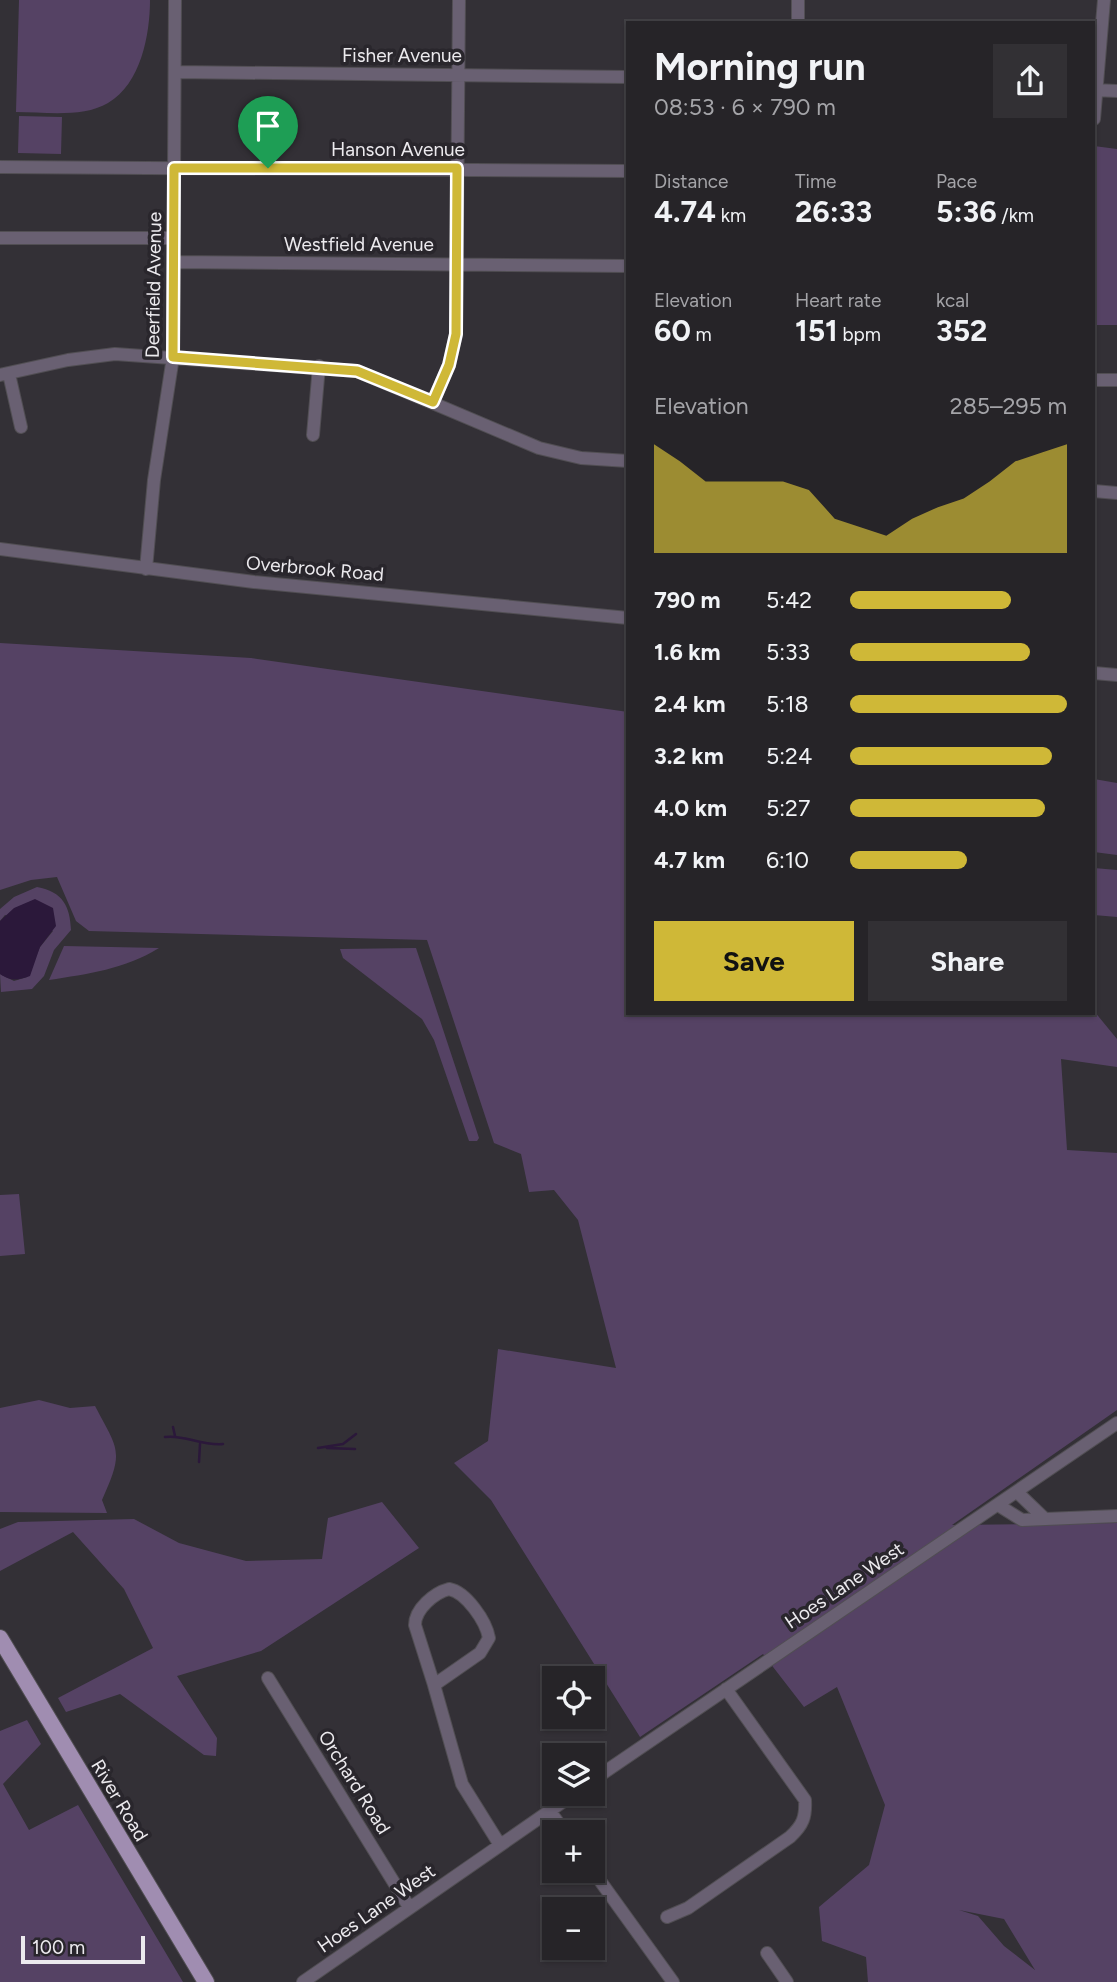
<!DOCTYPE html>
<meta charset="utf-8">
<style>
body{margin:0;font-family:Figtree,sans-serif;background:#323034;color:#f1f3f6;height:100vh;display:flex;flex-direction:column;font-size:26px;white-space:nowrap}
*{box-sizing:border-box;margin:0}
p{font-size:23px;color:#a4a4a8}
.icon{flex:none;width:38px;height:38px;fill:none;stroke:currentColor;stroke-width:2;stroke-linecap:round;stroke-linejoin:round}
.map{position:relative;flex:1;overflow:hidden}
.side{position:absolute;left:626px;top:21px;width:469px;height:994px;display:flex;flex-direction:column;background:#262428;border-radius:0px;box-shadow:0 2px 5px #0004,0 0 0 2px #424145}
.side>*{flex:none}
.fabs{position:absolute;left:542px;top:1666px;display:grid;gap:14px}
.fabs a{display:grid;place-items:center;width:63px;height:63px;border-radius:0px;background:#262428;box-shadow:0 2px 5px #0004,0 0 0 2px #424145;font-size:35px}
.scale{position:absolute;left:21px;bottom:18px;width:124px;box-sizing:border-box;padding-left:7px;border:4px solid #eceaee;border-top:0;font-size:19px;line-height:24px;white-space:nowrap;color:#eceaee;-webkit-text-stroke:5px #29262c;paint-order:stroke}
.pin{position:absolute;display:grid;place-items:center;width:60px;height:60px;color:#fff;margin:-72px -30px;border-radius:50% 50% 50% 0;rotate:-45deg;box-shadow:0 0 7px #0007}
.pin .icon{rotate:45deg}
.round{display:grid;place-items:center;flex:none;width:74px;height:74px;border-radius:0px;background:#323034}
.summary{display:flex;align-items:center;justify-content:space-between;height:119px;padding:0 28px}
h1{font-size:38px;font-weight:700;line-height:52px}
.metrics{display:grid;grid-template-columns:repeat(3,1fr);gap:10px;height:119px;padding:7px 28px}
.metrics div{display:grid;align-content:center}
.metrics b{font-size:30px;font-weight:700}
.metrics small{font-size:19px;font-weight:400}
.metrics p{font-size:19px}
.chart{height:196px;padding:14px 28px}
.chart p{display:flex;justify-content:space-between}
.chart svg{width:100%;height:126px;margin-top:7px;fill:#cfb837;opacity:.7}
.cta{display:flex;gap:14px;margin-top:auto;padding:14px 28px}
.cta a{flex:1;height:80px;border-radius:0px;background:#cfb837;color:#111;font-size:28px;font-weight:700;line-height:80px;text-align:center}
.cta a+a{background:#323034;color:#f1f3f6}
ul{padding:0 28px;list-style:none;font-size:23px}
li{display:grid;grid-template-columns:112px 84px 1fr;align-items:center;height:52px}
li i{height:18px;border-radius:9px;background:#cfb837}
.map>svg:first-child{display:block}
</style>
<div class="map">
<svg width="1117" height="1982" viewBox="0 0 1117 1982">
<rect width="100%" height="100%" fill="#333036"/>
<!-- green -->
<path fill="#554264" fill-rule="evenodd" d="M19,0H150C150,34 141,84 108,103C83,118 44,112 16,112Z
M19,116L62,117L61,154L18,153Z
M1094,146L1117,149V325H1094Z
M0,643L251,658L628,712V1013H1094V1011L1117,1039V1067L1061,1059L1067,1150L1117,1153V1410L952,1525L1117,1523V1982H868L866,1957L822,1941L819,1907L869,1865L885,1805L837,1687L804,1707L763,1654L640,1737L491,1500L454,1463L488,1441L498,1349L616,1368L578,1220L554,1190L529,1192L521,1154L494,1143L427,940L89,931L76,921L57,877L31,880L0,890ZM959,1910L1004,1919L1035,1970L1004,1946L978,1916Z
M1094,779L1117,783V855L1094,852Z
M1094,868L1117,870V917L1094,915Z
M37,887C63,892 70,906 71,930L54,950L44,976L32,989L1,992L0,974L14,981L27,977L40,947L53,931L5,915L0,921V909L14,897Z
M64,946L159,948C125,969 88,974 49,980Z
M416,948L479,1138L477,1141H469L434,1040L422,1019L343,958L340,949Z
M19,1194L25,1254L0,1256V1195Z
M39,1400L70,1408L95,1406C119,1451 124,1451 102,1500L107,1513L0,1512V1408Z
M382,1502L419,1548L261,1651L177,1676L217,1738L216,1756L204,1755L120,1694L66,1712L58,1698L153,1648L124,1589L73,1532L0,1571V1529L18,1522L134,1519L179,1543L246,1561L322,1559L328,1518Z
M27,1720L41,1744L3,1784L29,1830L78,1805L183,1982H0V1731Z"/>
<!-- water -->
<path fill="#2b183a" d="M35,899L53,908L56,926L40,947L30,976C18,980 12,982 0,974V921L14,908Z"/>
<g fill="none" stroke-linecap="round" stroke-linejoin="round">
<!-- stream -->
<path stroke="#2b183a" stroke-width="2.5" d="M173,1427L175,1436
M165,1437C184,1434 201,1446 223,1444
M318,1448L343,1444L356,1434
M327,1448L355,1449
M199,1462L200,1444"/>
<!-- minor casing -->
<g stroke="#514e53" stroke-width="14">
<path id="minor" d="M798,23V0
M175,72L628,77
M1094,90L1117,91
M1094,119L1104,0
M0,167L628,171
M0,238H173
M174,262L628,266
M9,374L21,427
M0,375L68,360L115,354L357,371L539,448L581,458L628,461
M1094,380H1117
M433,402L449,365L456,334L459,0
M313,435L319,366
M1094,491L1117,493
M0,549L254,582L628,618
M146,569L154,480L173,357L175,0
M1094,673L1117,675
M1017,1492L1044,1518
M998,1505L1022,1520L1117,1516
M449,1589C466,1592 486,1621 489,1638L480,1653L434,1685L415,1625C415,1609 434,1593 449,1589Z
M268,1678L409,1907
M434,1685L462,1784L500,1845
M593,1780L1117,1423
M549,1810L565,1832
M593,1871L673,1982
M667,1917L688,1908L790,1837C803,1825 806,1817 805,1800L726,1689
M767,1953L787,1982
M303,1982L574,1794"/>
</g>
<!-- major casing -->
<g stroke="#514e53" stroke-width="18">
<path id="major" d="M0,1638L206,1982"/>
</g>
<!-- minor -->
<use href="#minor" stroke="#696072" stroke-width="12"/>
<!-- major -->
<use href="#major" stroke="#a08db1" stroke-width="16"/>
</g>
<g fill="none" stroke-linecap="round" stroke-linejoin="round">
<!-- route casing -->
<g stroke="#fff" stroke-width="14">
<path id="route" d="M174,168H457L456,334L449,365L433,402L357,371L173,357Z"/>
</g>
<!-- route -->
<use href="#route" stroke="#cfb837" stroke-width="9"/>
</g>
<g text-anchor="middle" stroke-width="7" stroke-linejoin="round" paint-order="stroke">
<!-- street labels -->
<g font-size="19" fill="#eceaee" stroke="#29262c">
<text x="402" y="62">Fisher Avenue</text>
<text x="398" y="156">Hanson Avenue</text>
<text x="359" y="251">Westfield Avenue</text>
<text transform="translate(153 285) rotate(-89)" y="7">Deerfield Avenue</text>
<text transform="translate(315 568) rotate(5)" y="7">Overbrook Road</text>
<text transform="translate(844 1585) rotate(-34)" y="7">Hoes Lane West</text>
<text transform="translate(355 1782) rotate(58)" y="7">Orchard Road</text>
<text transform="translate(120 1800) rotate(59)" y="7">River Road</text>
<text transform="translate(376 1908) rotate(-35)" y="7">Hoes Lane West</text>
</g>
</g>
</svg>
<div class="fabs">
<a><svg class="icon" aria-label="locate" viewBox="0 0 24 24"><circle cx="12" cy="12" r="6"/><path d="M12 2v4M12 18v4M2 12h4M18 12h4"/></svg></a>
<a><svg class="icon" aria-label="layers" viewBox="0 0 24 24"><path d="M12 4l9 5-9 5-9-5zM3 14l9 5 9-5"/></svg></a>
<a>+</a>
<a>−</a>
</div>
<div class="scale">100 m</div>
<div class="pin" style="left:268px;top:168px;background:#1e9e55"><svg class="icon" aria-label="arrive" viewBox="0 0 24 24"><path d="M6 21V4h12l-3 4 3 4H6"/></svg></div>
<section class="side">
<div class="summary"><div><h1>Morning run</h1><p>08:53 · 6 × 790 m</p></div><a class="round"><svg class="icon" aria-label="share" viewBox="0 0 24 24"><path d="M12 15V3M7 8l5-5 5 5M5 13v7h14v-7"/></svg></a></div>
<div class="metrics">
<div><p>Distance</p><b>4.74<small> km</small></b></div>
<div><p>Time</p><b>26:33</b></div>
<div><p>Pace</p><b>5:36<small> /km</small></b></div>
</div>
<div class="metrics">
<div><p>Elevation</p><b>60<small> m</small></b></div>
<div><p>Heart rate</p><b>151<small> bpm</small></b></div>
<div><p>kcal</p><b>352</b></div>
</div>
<div class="chart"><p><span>Elevation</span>285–295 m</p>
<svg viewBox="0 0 160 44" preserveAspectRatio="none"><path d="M0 44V6L10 12L20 19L30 19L40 19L50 19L60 22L70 32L80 35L90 38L100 32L110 28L120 25L130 19L140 12L150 9L160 6V44z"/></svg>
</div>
<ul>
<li><b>790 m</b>5:42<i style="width:74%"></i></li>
<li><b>1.6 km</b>5:33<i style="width:83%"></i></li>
<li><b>2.4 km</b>5:18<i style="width:100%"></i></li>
<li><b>3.2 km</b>5:24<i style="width:93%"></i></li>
<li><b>4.0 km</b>5:27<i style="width:90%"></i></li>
<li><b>4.7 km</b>6:10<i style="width:54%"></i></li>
</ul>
<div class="cta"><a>Save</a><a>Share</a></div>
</section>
</div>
